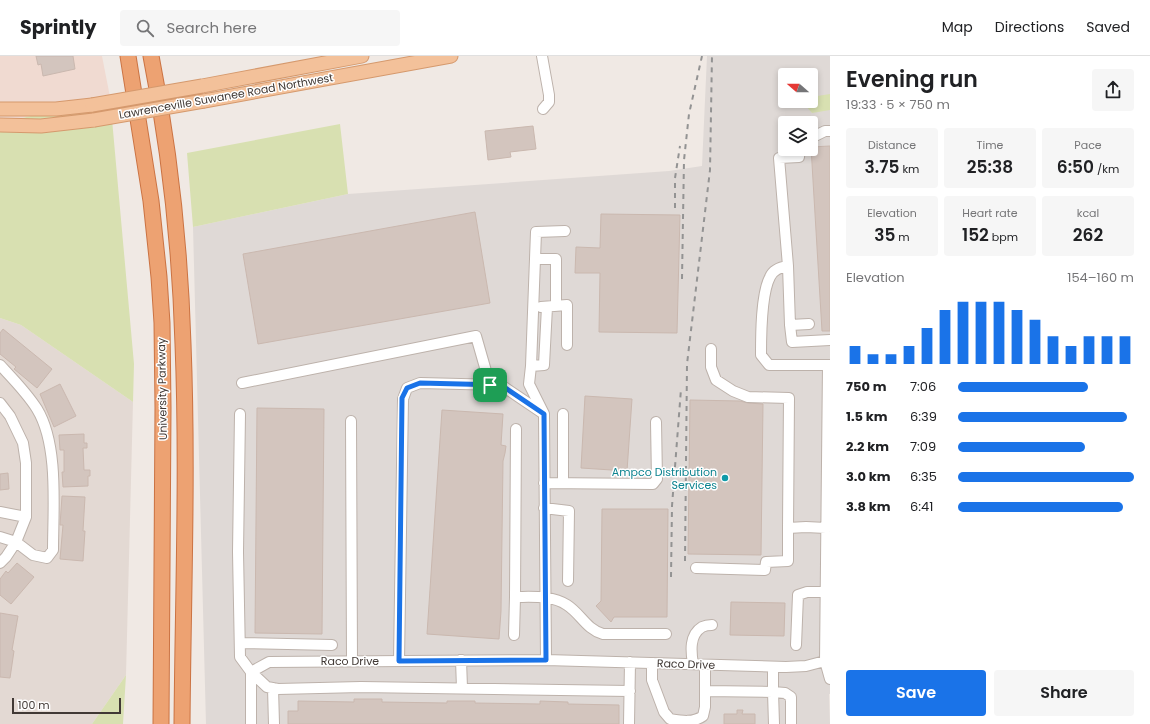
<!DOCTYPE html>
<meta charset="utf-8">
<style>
body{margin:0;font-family:Poppins,sans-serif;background:#f6f6f6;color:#202124;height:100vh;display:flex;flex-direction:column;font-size:15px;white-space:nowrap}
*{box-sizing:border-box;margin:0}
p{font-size:13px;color:#757577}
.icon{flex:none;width:22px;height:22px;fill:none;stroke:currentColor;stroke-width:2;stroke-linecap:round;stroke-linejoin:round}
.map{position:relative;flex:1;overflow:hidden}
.panel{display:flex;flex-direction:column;background:#fff;width:320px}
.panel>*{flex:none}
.needle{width:26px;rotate:290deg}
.buttons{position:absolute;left:778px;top:12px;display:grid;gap:8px}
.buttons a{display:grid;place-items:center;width:40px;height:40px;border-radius:4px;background:#fff;box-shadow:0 2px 6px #0003;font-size:20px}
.scale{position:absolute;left:12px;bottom:10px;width:109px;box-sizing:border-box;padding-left:4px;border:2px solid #413935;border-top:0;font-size:11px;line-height:14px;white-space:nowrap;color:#413935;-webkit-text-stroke:3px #fff;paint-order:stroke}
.pin{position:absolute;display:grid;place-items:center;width:34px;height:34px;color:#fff;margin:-17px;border-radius:8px;box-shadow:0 2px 6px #0006}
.round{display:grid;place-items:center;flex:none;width:42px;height:42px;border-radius:4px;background:#f6f6f6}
.headline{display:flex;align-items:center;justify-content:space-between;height:68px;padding:0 16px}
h1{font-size:22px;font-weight:600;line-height:30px}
.stats{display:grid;grid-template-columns:repeat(3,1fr);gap:6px;height:68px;padding:4px 16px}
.stats div{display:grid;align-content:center;border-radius:4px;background:#f6f6f6;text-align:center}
.stats b{font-size:17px;font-weight:600}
.stats small{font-size:11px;font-weight:400}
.stats p{font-size:11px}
.chart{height:112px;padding:8px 16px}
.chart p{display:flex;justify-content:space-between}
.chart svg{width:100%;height:72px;margin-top:4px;stroke:#1a73e8;stroke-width:6}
.button{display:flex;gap:8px;margin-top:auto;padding:8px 16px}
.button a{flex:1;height:46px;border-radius:4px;background:#1a73e8;color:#fff;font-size:16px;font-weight:600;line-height:46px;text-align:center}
.button a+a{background:#f6f6f6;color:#202124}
ul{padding:0 16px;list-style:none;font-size:13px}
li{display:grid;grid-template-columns:64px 48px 1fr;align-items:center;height:30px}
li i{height:10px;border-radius:5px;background:#1a73e8}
header{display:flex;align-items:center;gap:24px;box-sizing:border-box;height:56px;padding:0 20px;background:#fff;border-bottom:1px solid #e0e0e0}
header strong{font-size:19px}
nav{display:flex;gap:22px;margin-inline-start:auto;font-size:14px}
.search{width:280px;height:36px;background:#f6f6f6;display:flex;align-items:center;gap:10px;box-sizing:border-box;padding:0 14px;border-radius:4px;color:#757577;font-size:15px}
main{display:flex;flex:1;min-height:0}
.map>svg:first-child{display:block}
</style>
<header>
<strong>Sprintly</strong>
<div class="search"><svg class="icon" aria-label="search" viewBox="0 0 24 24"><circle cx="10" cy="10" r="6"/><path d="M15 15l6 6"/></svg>Search here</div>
<nav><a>Map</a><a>Directions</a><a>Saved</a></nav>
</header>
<main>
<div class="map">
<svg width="830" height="668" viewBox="0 0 830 668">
<rect width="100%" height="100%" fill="#f0e9e4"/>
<!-- residential -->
<path fill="#e3d9d3" d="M0,262L21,269L133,346L126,619L92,668H0Z"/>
<!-- commercial -->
<path fill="#f0dad1" d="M0,0H102L110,41L14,64L0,62Z"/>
<!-- industrial -->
<path fill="#dfd9d6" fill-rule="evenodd" d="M707,0H830V638H829L830,668H206L193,171L348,138L669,115L702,110ZM785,19H811V45H785ZM785,67H811V93H785Z"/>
<!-- green -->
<path fill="#d8e0b1" d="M830,38V54L812,57L805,49L808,45H811V41Z
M110,41L134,308L133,346L21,269L0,262V62L14,64Z
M340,68L348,138L193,171L187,97Z
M126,619L123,668H92Z"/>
<!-- building -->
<path fill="#d3c5be" stroke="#cab8af" d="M36,0H73L75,13L43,20L41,8L38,9Z
M533,70L536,93L510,96L511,101L488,104L485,75Z
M830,90V275H822L811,91Z
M475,156L490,247L258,288L243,198Z
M601,158L680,159L677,277L599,276L600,217H575L576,191L600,192Z
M3,273L52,313L37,332L14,313L16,311L0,298V277Z
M60,328L76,360L54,371L40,338Z
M585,340L632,343L627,415L581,412Z
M690,344L740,345L748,347L763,348L761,499L688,498Z
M257,352L324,353L322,578L255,577Z
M442,354L503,358L501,389L506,390L505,397L503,405L501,555L499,583L427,578Z
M84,378V387H87V392H83L84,414H90V420H88V430L63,431L62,416H64V394H60L59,379Z
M8,417L9,433L0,434V418Z
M62,440L85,441L83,475H85L83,505L60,503L63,469H60Z
M602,453H668L667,561H614L611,566L596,550L601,545Z
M17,507L34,521L11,548L0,539V523L6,515L8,517Z
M731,546L785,547L784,580L730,579Z
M0,557L18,560L12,594L14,595L10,622L0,621Z
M354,643H382V646L447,647V645H475V647L540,648V645L568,646V648L619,649V668H288V655H298V645L354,646Z
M737,654H743L742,658H755V668H724V658H737Z"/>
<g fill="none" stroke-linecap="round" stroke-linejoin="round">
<!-- minor casing -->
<g stroke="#bdb2ab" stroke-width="12">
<path id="minor" d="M542,0L549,39V46L543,53
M811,82L825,75H830
M535,203H556V250
M788,210L779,102L799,101L800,93
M541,251L567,249V289
M809,268L790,269L788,210C781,211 773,214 770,221C761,238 761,279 761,299L769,309H830
M790,269L792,286L830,284
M711,293V311L716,324L733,335L748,341L789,342L788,472
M0,309C13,323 27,337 37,353C59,389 53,453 53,494L47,502L33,499L16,486L26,461V407L23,387L10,360L0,347
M531,310L536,176L565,175
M242,327L476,280L490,329
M240,358L238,496L240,601L251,616L267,631L278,633L361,631L630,635
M563,358V427
M351,365L352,605
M516,373L515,541C532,541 552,539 567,549C581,558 586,573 603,578H666
M544,427L653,428L657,423L656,366
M544,452L569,455L568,525
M0,456L26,461
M0,481L16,486L6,501L0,507
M696,512L765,514L766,506L788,505V472L806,471L826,472
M514,579L515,541
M240,587L332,589
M796,589L798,539L807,536H825
M461,604L462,632
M546,604L544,358L529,328L531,310L544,309L547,251
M399,605L403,343L407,332L420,327L501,329L544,358
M825,605L830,623
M652,607V624L664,656L670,663C682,665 693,667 703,660L705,651V609
M693,608C691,596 689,579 702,571C704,570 709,569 712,569
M251,616L269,606L546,604L786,611L806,610L825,605L828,309
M251,616V668
M273,632L274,668
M705,635L773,636V611
M629,668L630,606
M774,668L773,636L785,637L791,641V668"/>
</g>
<!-- major casing -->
<g stroke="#d5996d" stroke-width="15">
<path id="major" d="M202,30L362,0
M204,45L451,0
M0,53H56L92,49
M0,69L41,70L94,64"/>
</g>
<!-- highway casing -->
<g stroke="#cb7343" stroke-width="17">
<path id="highway" d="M128,0L151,145L159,221L162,267L163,352L161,668
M151,0C170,95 180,191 183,288C188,414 183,541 182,668"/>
</g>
<!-- minor -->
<use href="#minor" stroke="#fff" stroke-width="10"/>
<!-- major -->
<use href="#major" stroke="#f3c19a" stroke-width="13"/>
<!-- highway -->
<use href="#highway" stroke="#eda272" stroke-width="15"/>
<!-- rail -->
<path stroke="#939393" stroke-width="2" stroke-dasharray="5 5" stroke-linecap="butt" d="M675,152V122L680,90
M682,223L684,104L689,58L702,0
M685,505L687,308L710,114L712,0
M671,521L672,450L681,333"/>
<!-- major-bridge casing -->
<g stroke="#d5996d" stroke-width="15" stroke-linecap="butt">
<path id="major-bridge" d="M92,49L202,30
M94,64L204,45"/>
</g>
<!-- major-bridge -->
<use href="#major-bridge" stroke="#f3c19a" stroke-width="13"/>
</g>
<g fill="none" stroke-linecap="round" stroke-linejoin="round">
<!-- route casing -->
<g stroke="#fff" stroke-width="8">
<path id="route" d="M420,327L501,329L544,358L546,604L399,605L402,342L407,332Z"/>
</g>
<!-- route -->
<use href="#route" stroke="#1a73e8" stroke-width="5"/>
</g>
<!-- markers -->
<circle fill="#0f9aa8" stroke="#fff" stroke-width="1.5" cx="725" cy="422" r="4"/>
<g text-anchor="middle" stroke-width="3" stroke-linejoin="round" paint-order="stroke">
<!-- street labels -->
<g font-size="11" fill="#413935" stroke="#fff">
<text transform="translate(226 40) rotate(-10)" y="4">Lawrenceville Suwanee Road Northwest</text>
<text transform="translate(162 333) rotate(-91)" y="4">University Parkway</text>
<text x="350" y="609">Raco Drive</text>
<text transform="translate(686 608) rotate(2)" y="4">Raco Drive</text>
</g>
<!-- culture labels -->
<g font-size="11" fill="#0d838f" stroke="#fff" text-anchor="end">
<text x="717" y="420">Ampco Distribution<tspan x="717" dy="13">Services</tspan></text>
</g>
</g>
</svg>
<div class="buttons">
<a><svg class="needle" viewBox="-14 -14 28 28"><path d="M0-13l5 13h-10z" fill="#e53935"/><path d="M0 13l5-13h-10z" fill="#757577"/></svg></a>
<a><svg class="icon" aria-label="layers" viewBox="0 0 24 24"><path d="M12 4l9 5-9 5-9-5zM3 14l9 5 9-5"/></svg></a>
</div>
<div class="scale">100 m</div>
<div class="pin" style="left:490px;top:329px;background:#1e9e55"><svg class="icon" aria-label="arrive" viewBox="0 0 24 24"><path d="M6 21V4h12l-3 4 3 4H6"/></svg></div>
</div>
<section class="panel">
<div class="headline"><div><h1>Evening run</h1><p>19:33 · 5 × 750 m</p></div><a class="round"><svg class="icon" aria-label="share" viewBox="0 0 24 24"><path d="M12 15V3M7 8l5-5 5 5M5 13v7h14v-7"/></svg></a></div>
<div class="stats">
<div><p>Distance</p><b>3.75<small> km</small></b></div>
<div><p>Time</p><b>25:38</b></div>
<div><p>Pace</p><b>6:50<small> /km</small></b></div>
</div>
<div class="stats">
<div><p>Elevation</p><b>35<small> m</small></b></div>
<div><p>Heart rate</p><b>152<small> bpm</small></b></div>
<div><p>kcal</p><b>262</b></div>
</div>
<div class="chart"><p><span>Elevation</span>154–160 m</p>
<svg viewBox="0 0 160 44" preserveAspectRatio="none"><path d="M5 44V33M15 44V38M25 44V38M35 44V33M45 44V22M55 44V11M65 44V6M75 44V6M85 44V6M95 44V11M105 44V17M115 44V27M125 44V33M135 44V27M145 44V27M155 44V27"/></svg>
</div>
<ul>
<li><b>750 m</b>7:06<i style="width:74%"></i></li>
<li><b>1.5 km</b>6:39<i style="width:96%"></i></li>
<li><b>2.2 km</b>7:09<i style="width:72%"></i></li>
<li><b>3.0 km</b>6:35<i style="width:100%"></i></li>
<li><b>3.8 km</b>6:41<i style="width:94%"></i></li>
</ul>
<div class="button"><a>Save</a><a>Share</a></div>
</section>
</main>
